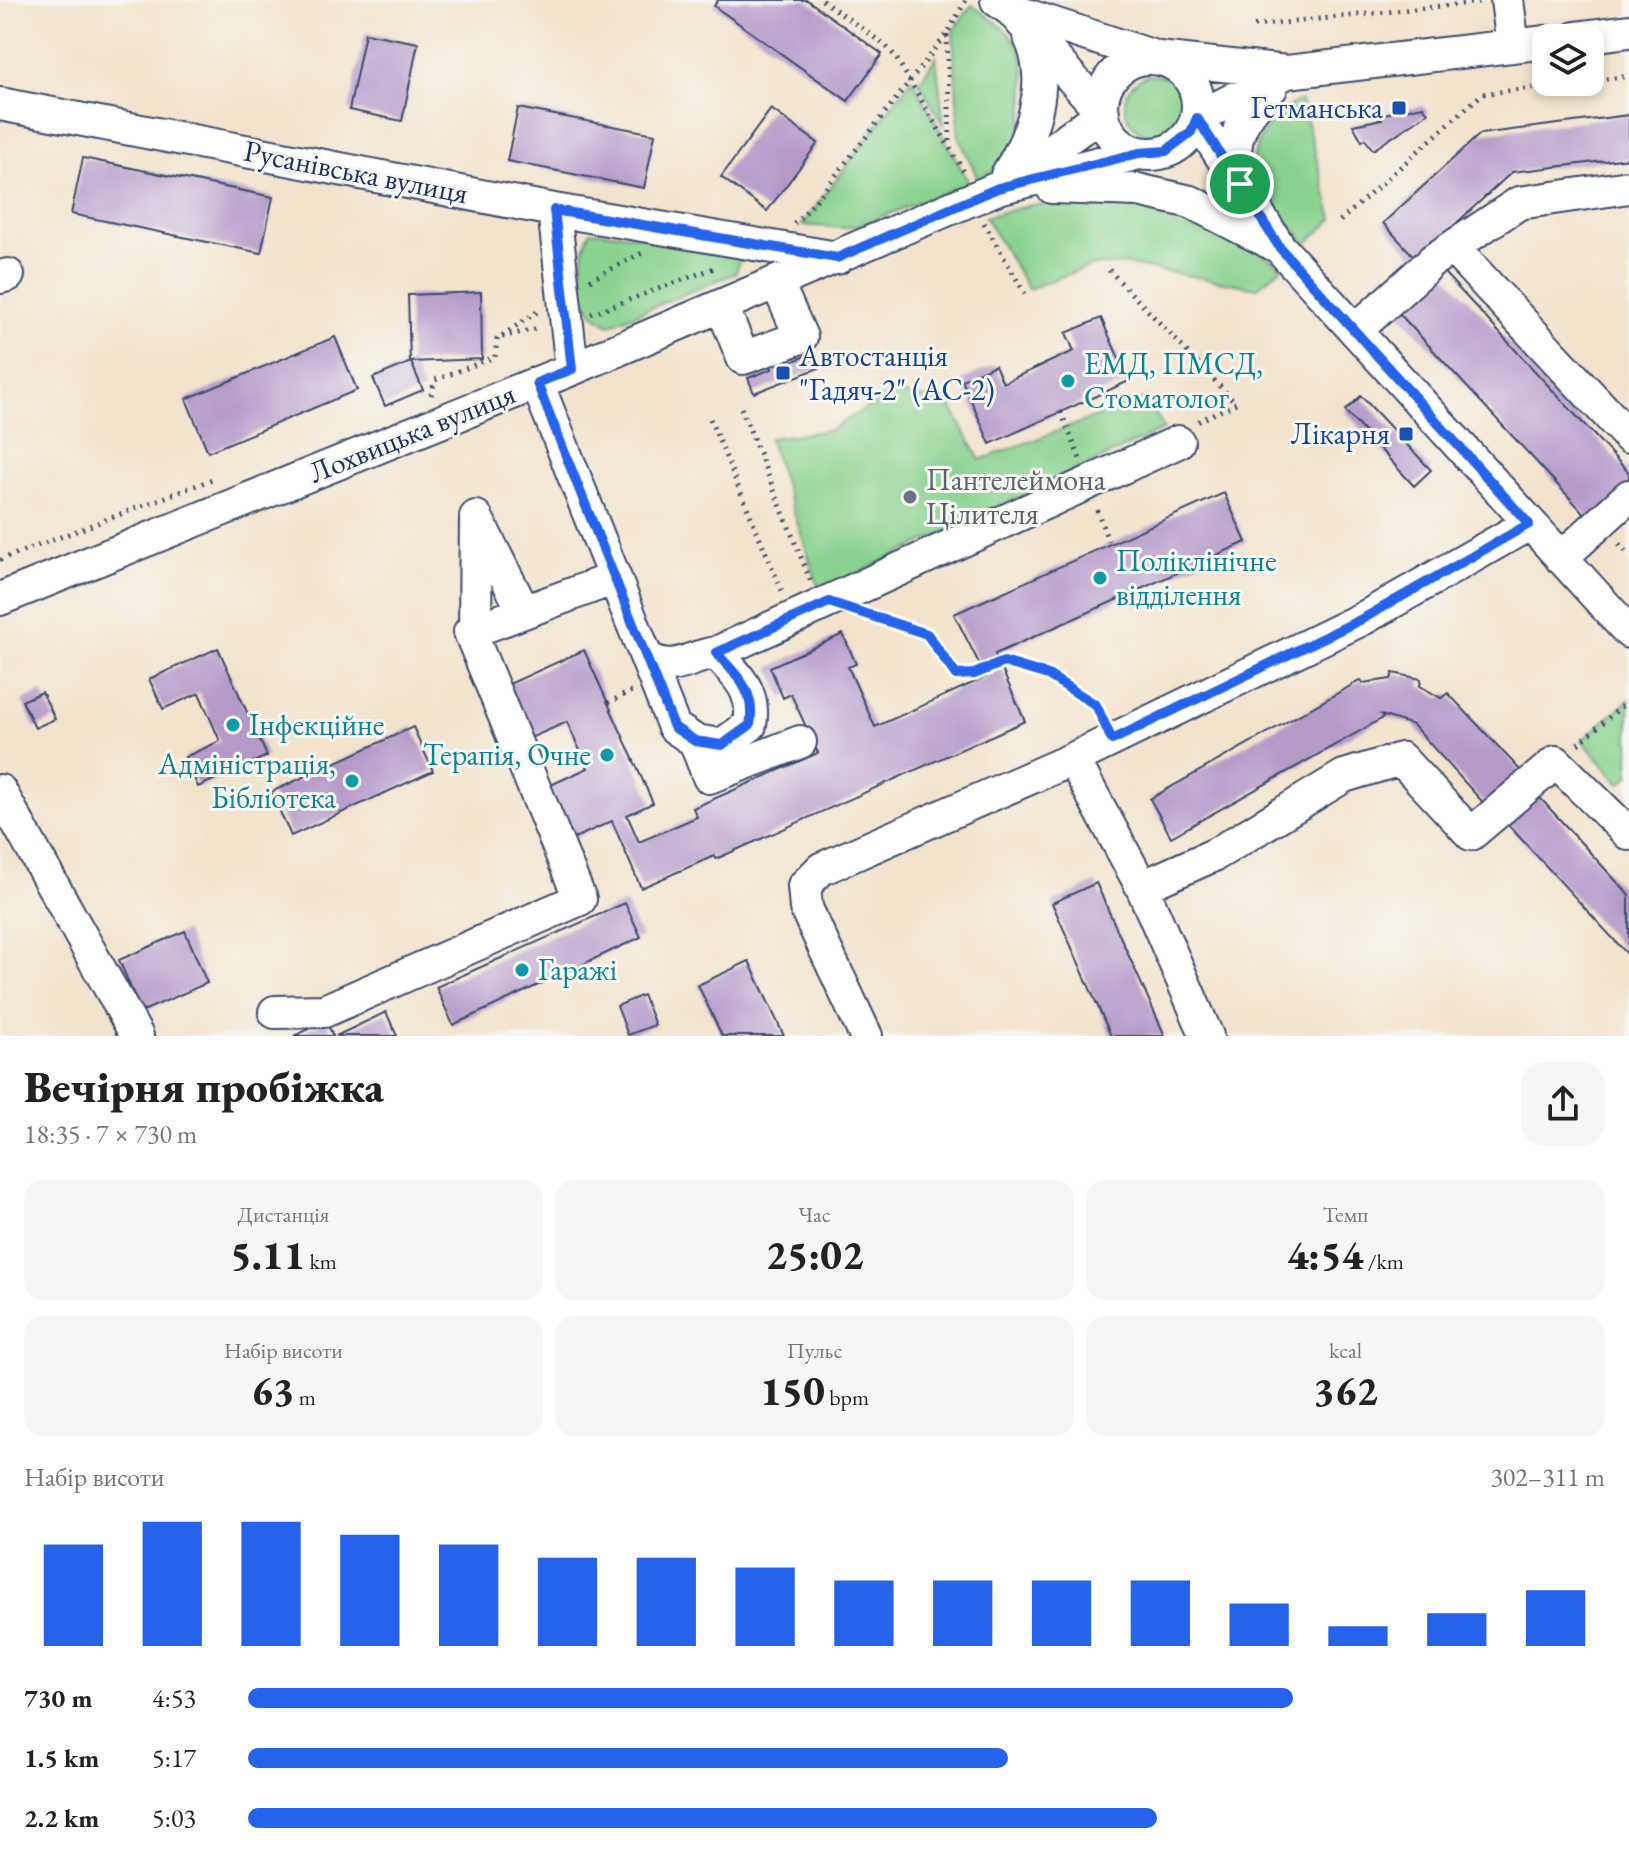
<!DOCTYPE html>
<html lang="uk">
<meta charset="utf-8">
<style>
body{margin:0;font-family:"EB Garamond",serif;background:#f6f6f6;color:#222;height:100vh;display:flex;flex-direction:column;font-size:30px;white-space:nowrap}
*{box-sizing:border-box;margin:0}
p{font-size:26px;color:#767676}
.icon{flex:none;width:44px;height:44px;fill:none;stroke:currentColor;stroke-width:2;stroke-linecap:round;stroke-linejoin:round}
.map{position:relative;height:1036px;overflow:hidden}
.panel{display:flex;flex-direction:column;background:#fff;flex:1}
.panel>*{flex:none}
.buttons{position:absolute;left:1532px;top:24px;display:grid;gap:16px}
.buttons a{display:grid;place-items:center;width:72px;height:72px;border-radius:16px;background:#fff;box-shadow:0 4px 12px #0003;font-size:40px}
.pin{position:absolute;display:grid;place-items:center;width:68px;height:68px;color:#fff;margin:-34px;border:4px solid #fff;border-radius:50%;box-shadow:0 2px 8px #0007}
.round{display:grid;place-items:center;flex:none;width:84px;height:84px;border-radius:24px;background:#f6f6f6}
.summary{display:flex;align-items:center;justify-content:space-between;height:136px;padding:0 24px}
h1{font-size:44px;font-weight:800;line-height:60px}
.metrics{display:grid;grid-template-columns:repeat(3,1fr);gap:12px;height:136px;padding:8px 24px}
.metrics div{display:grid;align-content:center;border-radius:20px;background:#f6f6f6;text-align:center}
.metrics b{font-size:40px;font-weight:800}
.metrics small{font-size:22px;font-weight:400}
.metrics p{font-size:22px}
.chart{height:224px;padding:16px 24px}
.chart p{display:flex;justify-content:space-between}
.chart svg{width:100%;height:144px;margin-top:8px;stroke:#2563eb;stroke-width:6}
ul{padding:0 24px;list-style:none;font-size:26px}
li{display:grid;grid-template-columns:128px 96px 1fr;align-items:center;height:60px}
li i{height:20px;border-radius:10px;background:#2563eb}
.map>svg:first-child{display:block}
</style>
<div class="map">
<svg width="1629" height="1036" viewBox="0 0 1629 1036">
<rect width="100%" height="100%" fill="#f6f6f2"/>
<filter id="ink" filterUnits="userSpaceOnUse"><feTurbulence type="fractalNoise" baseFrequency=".0125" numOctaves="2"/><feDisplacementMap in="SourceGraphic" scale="16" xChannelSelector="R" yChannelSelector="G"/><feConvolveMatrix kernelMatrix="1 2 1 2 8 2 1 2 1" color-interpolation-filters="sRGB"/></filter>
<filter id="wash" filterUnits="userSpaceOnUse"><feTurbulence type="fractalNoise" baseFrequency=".006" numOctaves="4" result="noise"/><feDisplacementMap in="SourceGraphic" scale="32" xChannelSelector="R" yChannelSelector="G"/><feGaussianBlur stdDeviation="1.8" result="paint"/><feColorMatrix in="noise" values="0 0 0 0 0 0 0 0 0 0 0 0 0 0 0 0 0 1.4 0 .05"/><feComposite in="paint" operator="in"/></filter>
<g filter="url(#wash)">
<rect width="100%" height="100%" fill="#f3e3cc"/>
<!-- green -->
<path fill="#8ad38f" stroke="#528176" stroke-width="2" d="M972,5C988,17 1009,29 1019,47C1029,67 1025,126 1016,147C1010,160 990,173 978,179L959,137L953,31Z
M936,57L944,126L919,82Z
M1125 105a30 30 0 1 1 60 0a30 30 0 1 1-60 0Z
M912,79L969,183L860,225L842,228L802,225Z
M1301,101L1333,219L1306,244C1280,208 1230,174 1267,127C1276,115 1286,106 1301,101Z
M1115,203L1217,222L1282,267L1257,288L1124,264L1091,266L1028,289L985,217L1031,205Z
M591,231L733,245L740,259L736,273L609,325C604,321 597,318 593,313C578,294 579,250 591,231Z
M893,392L949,403L980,460L1147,398L1164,429L820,591L769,438L830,430Z
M1629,700V776L1620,784L1582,740Z"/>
<g id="blocks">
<!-- building -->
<path fill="#b59ac9" d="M718,0H807L882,54L848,101L714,6Z
M365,33L418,43L402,121L349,110Z
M1423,106L1428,113L1373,150L1365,139L1362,141L1353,125L1382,119L1379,115Z
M518,108L655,134L644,188L507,161Z
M771,109L818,143L767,211L721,177Z
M1629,115V158L1512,172L1425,252L1629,473V487L1591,521L1396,310L1432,276L1383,223L1480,134Z
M83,158L273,197L261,253L71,214Z
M481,292L482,359L410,362L408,295Z
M1101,318L1129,381L990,444L962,380L995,365L1003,383L1074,351L1066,333Z
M335,337L357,390L208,452L186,399Z
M813,353L819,368L754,393L748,378L772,369L770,363L787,357L789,363Z
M411,362L423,390L385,406L373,378Z
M1361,396L1431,470L1414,486L1345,411Z
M1224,493L1246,542L995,654L1025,721L716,859L714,856L641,888L612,821L566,842L542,789L588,768L567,722L521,742L498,689L584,650L653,803L627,815L639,842L697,817L693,808L818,753L791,694L783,698L770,667L843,634L856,664L848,667L875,727L986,677L954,614Z
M218,648L267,756L198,787L185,757L220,741L199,693L163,709L149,679Z
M1393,673L1421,679L1420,686L1441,698L1448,693L1524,774L1488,808L1413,725L1381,715L1383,718L1171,837L1150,799L1361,680L1363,683L1391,679Z
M42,692L55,719L35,728L22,701Z
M413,727L433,771L291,836L271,792Z
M1530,787L1629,895V956L1499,815Z
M1096,883L1165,1036H1111L1052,903Z
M625,903L641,937L453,1025L436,987Z
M185,931L207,983L141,1012L119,960Z
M749,961L784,1036H722L698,985Z
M643,995L655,1025L628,1035L617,1006Z
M386,1012L397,1036H336Z
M326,1021L333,1036H294Z"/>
</g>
</g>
<g filter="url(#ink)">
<use href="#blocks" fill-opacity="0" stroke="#3b4a6e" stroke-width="2"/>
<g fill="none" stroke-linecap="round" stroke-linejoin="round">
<!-- minor casing -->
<g stroke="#3b4a6e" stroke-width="36">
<path id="minor" d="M997,0L1011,10L1158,58L1287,72L1546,42
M1507,0L1513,46
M1011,10L1103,113L1013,177
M1575,38L1629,31
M1102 106a48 48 0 1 1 96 0a48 48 0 1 1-96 0Z
M1287,72L1197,118L1280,248L1629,632
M0,104L554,210L572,369
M1007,175C1033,135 1052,81 1029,35
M1238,177C1228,137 1244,115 1271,88
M1052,187L1138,190L1191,202L1277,246
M554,210L837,258
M1453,248L1629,437
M1433,260L1519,203L1629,187
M0,277L8,275
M722,306L743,358L801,337L777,283
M1356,330L1425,268
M537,383L674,727L695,741L722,745L750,725C756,692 738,676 716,653C686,657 677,674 647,658
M1561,558L1629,496
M0,599L572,369L998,188L1139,153
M475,630L476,517L524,612
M716,653L1178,442
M695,741L709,777L800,742
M1073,759L1142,887L1207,1036
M0,791L137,1036
M1142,887L1216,854L1344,776L1401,759L1471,834L1556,762L1629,834
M275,1012L324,1011L580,899L470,632L615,578
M866,1036L806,908L804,886L821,869L1073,759L1364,618L1529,524"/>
</g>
<!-- path -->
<path stroke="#3b4a6e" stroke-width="5" stroke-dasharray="2 6" stroke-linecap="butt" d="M822,0L885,45L895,56L964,172
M1254,26L1480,2
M947,35L950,141
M1590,81L1629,76
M1340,221L1482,94L1579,82
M984,223L1028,299
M794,224L814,203L947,34L966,0
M1109,270L1236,403L1197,422
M590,280L642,253
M591,314L717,267
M502,337L539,328
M431,395L435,380L495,357L497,339L537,312
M741,408L811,582
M1061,412L1080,459
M710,419L782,591
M1097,510L1108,541
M1619,544L1629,555
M0,560L213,479
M869,615L927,634L956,675C974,674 991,662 1004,662C1030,662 1091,695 1101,717
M608,703L632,691
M1578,744L1629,700"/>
<!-- minor -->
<use href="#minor" stroke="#fff" stroke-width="32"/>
</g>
</g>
<g fill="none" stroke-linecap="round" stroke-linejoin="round" filter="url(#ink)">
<!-- route casing -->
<g stroke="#fff" stroke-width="16">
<path id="route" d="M1197,118L1280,248L1529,524L1364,618L1112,740L1096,705L1048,675L1004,662L974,674L956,675L927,634L829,602L716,653C738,676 756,692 750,725L722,745L695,741L674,727L537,383L572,369L554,210L837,258L998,188L1139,153L1166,151L1191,132Z"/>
</g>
<!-- route -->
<use href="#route" stroke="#2563eb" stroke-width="10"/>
</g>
<!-- markers -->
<g fill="#1a4fb4" stroke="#f6f6f2" stroke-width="3">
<rect x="1391" y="100" width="16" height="16" rx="4"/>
<rect x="775" y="365" width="16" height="16" rx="4"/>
<rect x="1398" y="426" width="16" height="16" rx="4"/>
</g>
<g fill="#0f9aa8" stroke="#f6f6f2" stroke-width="3">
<circle cx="1068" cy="381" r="8"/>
<circle cx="1100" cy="578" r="8"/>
<circle cx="233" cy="725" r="8"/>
<circle cx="607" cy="755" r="8"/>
<circle cx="352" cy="781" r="8"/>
<circle cx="522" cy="970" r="8"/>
</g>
<circle fill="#6b7280" stroke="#f6f6f2" stroke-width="3" cx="910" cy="497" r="8"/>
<g text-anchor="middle" stroke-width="6" stroke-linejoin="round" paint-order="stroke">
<!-- transit labels -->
<g font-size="30" fill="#164399" stroke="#f6f6f2" text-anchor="end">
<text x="1383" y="118">Гетманська</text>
<text x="799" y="366" text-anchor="start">Автостанція<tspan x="799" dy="34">"Гадяч-2" (АС-2)</tspan></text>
<text x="1390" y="444">Лікарня</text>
</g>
<!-- street labels -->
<g font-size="30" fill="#1b2f5e" stroke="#f6f6f2">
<text transform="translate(356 172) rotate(11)" y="10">Русанівська вулиця</text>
<text transform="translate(412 433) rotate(-22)" y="10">Лохвицька вулиця</text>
</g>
<!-- culture labels -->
<g font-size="30" fill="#0d838f" stroke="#f6f6f2" text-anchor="start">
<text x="1084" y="374">ЕМД, ПМСД,<tspan x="1084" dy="34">Стоматолог</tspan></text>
<text x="1116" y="571">Поліклінічне<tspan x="1116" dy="34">відділення</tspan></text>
<text x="249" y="735">Інфекційне</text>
<text x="591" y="765" text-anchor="end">Терапія, Очне</text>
<text x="336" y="774" text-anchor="end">Адміністрація,<tspan x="336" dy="34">Бібліотека</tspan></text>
<text x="538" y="980">Гаражі</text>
</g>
<!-- worship labels -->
<g font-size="30" fill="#5b616d" stroke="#f6f6f2" text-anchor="start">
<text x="926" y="490">Пантелеймона<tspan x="926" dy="34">Цілителя</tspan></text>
</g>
</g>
</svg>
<div class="buttons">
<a><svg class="icon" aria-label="layers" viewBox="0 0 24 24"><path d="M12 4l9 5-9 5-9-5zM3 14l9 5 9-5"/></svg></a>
</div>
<div class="pin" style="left:1240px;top:184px;background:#1e9e55"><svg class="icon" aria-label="arrive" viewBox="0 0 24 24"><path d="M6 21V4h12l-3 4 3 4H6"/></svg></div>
</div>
<section class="panel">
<div class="summary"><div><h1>Вечірня пробіжка</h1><p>18:35 · 7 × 730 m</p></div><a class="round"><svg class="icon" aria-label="share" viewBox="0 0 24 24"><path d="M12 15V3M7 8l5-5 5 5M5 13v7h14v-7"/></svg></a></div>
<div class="metrics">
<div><p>Дистанція</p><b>5.11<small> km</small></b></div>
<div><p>Час</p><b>25:02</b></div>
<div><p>Темп</p><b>4:54<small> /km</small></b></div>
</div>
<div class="metrics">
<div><p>Набір висоти</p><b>63<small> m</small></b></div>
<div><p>Пульс</p><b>150<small> bpm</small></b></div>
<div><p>kcal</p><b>362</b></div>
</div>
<div class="chart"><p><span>Набір висоти</span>302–311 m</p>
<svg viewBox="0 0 160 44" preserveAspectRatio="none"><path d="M5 44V13M15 44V6M25 44V6M35 44V10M45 44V13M55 44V17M65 44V17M75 44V20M85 44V24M95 44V24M105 44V24M115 44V24M125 44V31M135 44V38M145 44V34M155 44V27"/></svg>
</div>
<ul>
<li><b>730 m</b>4:53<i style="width:77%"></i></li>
<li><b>1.5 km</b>5:17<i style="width:56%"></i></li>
<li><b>2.2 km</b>5:03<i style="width:67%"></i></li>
</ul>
</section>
